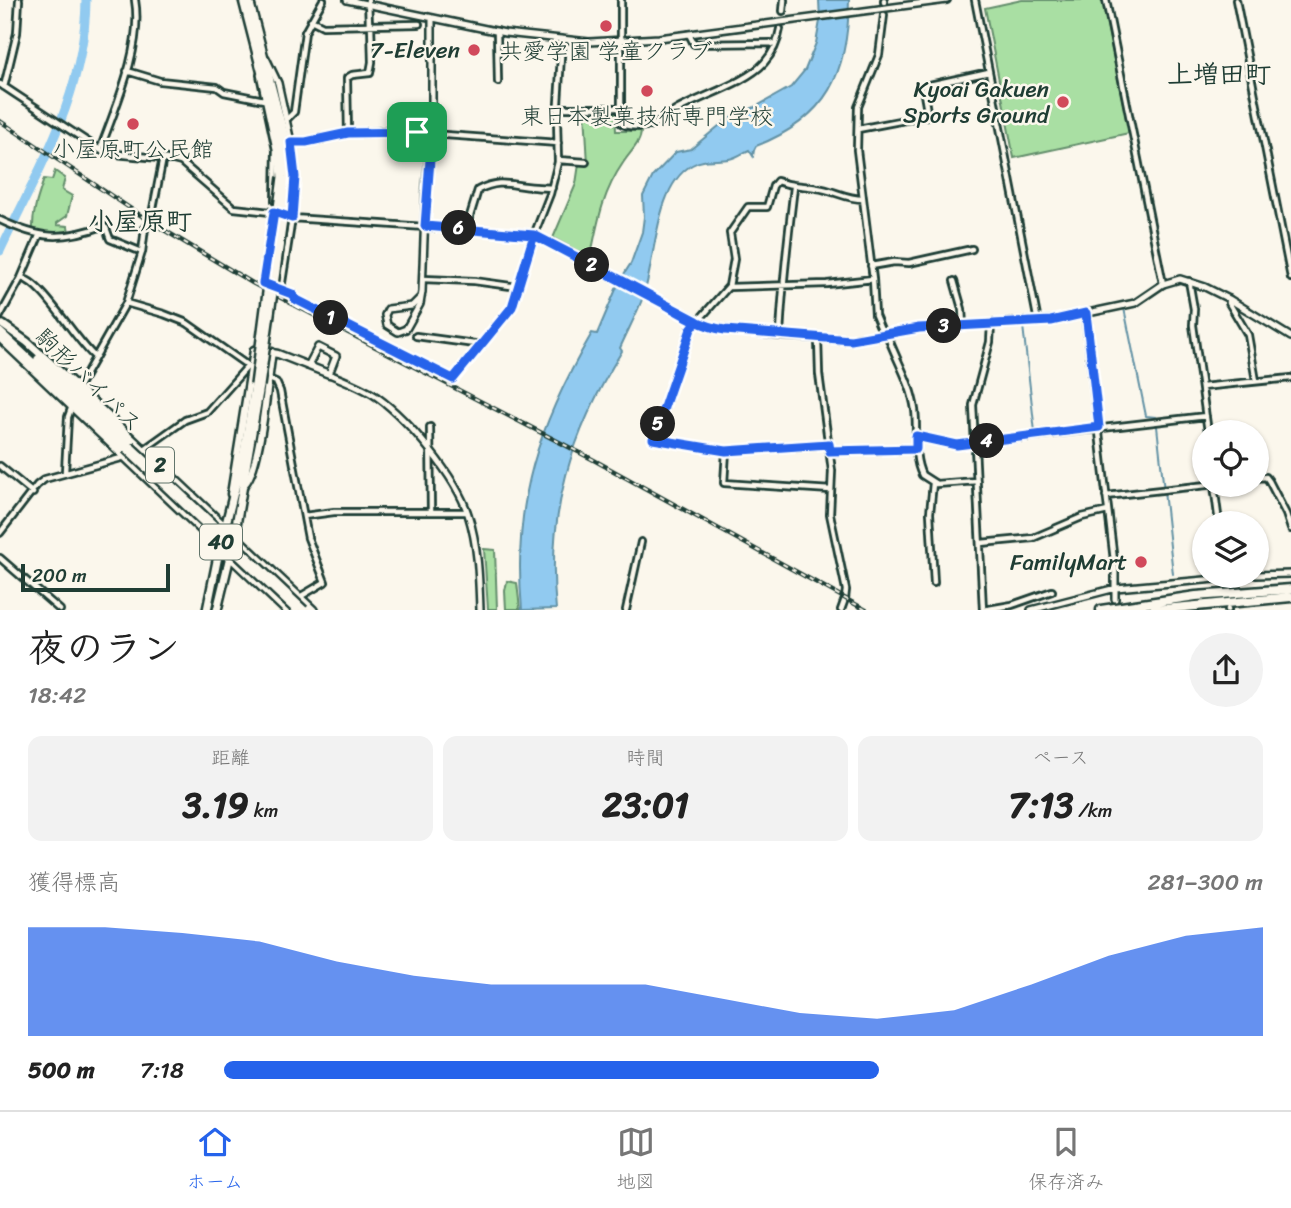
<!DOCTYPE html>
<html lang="ja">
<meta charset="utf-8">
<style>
body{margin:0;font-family:Sriracha,"Klee One",sans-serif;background:#f2f2f2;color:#222;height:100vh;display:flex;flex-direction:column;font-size:26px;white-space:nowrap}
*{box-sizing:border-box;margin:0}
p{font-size:23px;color:#767676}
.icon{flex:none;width:38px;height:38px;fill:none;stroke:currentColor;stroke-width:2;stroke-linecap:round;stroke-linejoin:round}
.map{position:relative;height:610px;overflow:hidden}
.side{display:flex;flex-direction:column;background:#fff;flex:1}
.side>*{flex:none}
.fabs{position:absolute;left:1192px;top:420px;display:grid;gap:14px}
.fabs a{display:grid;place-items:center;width:77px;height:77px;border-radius:50%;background:#fff;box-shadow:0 2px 5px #0004;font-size:35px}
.scale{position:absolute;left:21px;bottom:18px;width:149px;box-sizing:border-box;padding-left:7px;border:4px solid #1f3d34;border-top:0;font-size:19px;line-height:24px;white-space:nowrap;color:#1f3d34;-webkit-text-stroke:5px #fbf7ec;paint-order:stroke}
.pin{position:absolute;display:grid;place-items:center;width:60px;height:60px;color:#fff;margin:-30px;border-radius:14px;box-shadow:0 4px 10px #0006}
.km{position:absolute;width:35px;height:35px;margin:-18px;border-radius:50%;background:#222;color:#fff;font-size:19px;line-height:35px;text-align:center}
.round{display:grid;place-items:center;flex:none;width:74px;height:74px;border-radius:37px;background:#f2f2f2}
.summary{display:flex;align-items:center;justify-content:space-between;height:119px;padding:0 28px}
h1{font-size:38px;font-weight:800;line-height:52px}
.stats{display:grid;grid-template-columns:repeat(3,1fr);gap:10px;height:119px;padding:7px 28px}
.stats div{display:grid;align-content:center;border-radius:14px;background:#f2f2f2;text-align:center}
.stats b{font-size:35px;font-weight:800}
.stats small{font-size:19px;font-weight:400}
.stats p{font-size:19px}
.chart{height:196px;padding:14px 28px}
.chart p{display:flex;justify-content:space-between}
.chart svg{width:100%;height:126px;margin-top:7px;fill:#2563eb;opacity:.7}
ul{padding:0 28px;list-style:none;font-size:23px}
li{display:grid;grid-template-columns:112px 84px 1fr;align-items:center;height:52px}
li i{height:18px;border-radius:9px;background:#2563eb}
.menu{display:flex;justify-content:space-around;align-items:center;height:98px;border-top:2px solid #e0e0e0;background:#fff;font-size:19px;color:#767676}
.menu a{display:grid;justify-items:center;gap:4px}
.menu .active{color:#2563eb}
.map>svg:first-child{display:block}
</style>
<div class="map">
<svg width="1291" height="610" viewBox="0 0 1291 610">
<rect width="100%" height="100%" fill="#fbf7ec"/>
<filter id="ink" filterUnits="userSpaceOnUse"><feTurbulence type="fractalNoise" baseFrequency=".0143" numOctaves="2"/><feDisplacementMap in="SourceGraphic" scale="14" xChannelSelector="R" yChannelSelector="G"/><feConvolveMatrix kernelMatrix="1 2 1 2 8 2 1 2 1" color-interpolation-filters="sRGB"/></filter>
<g filter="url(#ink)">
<!-- green -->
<path fill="#a9dfa3" stroke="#648e6c" stroke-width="2" d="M1022,0H1102L1129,133L1014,158L985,8Z
M615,110L616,131H641C641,143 630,152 623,163C603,192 598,220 591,255L577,251L553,238L576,184L579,164H588L585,111Z
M55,171L65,178L62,190L72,196L67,216L57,223V225L68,226L69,233L40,235L33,232C32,212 38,197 44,179L52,180Z
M484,549L495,550L497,609H488Z
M507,581L517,583L520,609H506L505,591Z"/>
<!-- water -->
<path fill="#91caf0" stroke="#6392a5" stroke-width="2" d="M819,0H849C848,73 828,118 756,146L754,150L753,156L749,150C743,153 736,158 729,159C717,161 704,158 692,165C655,186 656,257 644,294C638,312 628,330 620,348L622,351C571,433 546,513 556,609L522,610C512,501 538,426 592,333L597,334L619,282L631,263L642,232L644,217L643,196L653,176L676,152L691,149L726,120L757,106L791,87L805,70L816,43L820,21Z"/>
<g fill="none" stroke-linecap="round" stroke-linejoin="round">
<!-- stream -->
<path stroke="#6392a5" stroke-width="2" d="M1124,308L1146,416L1156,417L1173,574
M1023,326L1035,432
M971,446L973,477
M973,484L980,610"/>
<!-- river -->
<path stroke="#91caf0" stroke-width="9" d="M0,251C39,168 85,94 86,0"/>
<!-- minor-tunnel -->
<path stroke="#cfd2c7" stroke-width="4.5" stroke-dasharray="4.5 2" stroke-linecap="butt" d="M780,29L783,11"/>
<!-- minor casing -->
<g stroke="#1f3d34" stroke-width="10">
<path id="minor" d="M368,0L369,24
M621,0V123C628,128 644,127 652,125C660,124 668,115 675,111C701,96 746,83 764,63C773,53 778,41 780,29
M884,0V2
M975,0L1038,322
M1106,0L1163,284
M1236,0L1291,278
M783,11L784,0
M311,20L323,26L419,24
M497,31L498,82
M689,34L694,44L771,43L775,45
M562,40L557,119L558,162L550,194L534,235L512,307L453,379L295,299L292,294L281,289L292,218L528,234L534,235L665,304
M127,71L160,81L217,87L224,92L264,100
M260,75L276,150L275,201
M0,84L100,150C126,159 155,154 181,162L234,208L279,213
M4,87L17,33L19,0
M559,108H621
M287,119L294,112L305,32L323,0
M858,129L926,116C929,106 921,95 925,86L989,72
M348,133L347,78L352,75L370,73L372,62L371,24
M100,150C116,106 143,46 135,0
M558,160L586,162
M290,217L292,218L295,177L291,142H306L348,133L390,131L558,143
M151,219L163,158
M0,220C40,239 61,241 103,226L106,228L110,239L142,252
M273,220L263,283L281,289
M466,229L478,190C502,178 511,186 535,187C541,188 546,187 552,188
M871,266L894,262L909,263L972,249
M21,278C42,281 75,340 95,357
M423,279L474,281L518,287
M954,281L962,309L963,325
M1189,281L1194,309L1193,325L1208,432
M729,287L827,284L873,279
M1229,299V303L1248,335L1256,381
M126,303L164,314L187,323L251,368
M1085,313L1115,569
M0,316L21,278L39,236
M991,324L990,342L973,405L983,610L1012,605L1052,591
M883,334L875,315L873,279L857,150L858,107L879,55L884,15
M887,334C896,360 911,382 915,410C918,431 912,455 922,475L936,484L977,481
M416,336L482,345
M780,336C782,286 788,237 794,187
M818,339L819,374L832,471L830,514L846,590L845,599L841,610
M269,379L276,382L280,391L308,538L325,582L298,598
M1202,387L1291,378
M78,388L126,303L142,252L145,228
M430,427L431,512
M916,436L957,445L1206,416
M829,444L726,451L653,439L691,329L729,286L734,259L730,233L748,207H767L773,186L777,181C793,187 802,185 817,188C833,190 846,199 863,199
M143,450L185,420L207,412L247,367
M726,451L724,483L831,490
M830,451L916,449
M0,466L33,493
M65,472L68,417L72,406
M1256,478L1266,477L1269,481L1286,514L1291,529
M933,483L930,513L934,583
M1214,485L1219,523
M1106,496L1207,485
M304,516L334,512H467
M0,533L37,485L45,479L125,457
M981,543L1033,538L1082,517L1108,511
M0,558L60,610
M1228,609V610
M626,610L641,542"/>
</g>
<!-- tertiary casing -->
<g stroke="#1f3d34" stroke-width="10">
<path id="tertiary" d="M347,0L505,33L589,42L659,38L947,0
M266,58L278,83L291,142
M421,297L412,306L388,309L385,315L387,325L398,332L406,329L420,304L422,292L426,185L432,133V18
M665,304L713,328L780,336L851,340L919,328L1055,320L1135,303L1163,284L1180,279L1205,287L1229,299L1291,337
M308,366L318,347L336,356L329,374C346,381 362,387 377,397C409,420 456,477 468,514C478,545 479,577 480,610
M1115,569V599
M1256,575L1291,574
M1031,610L1116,588L1249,576"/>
</g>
<!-- secondary casing -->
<g stroke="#1f3d34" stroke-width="11">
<path id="secondary" d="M243,485C260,476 268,375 272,352
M231,494L254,350L278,354L329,374"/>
</g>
<!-- primary casing -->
<g stroke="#1f3d34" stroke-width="12">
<path id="primary" d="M243,0L278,136L282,177
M249,0L284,135L289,177
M3,325L27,342L78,388L313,610
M0,332L126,449
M0,338L286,610
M38,359L130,446
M225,528L244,452L255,385
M234,537L260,386
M207,610L220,546
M217,610L230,556"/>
</g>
<!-- motorway casing -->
<g stroke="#1f3d34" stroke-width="13">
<path id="motorway" d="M1101,610L1196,596L1291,589
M1154,610L1291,597"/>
</g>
<!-- minor -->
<use href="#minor" stroke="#fbf7ec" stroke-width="4.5"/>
<!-- tertiary -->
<use href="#tertiary" stroke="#fbf7ec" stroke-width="5"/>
<!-- secondary -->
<use href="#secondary" stroke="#fbf7ec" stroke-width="6"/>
<!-- primary -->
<use href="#primary" stroke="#fbf7ec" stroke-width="7"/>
<!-- motorway -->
<use href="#motorway" stroke="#fbf7ec" stroke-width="8"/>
<!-- rail casing -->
<g stroke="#1f3d34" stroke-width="4.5">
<path id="rail" d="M0,121L149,221L254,284L592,459L866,610"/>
</g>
<!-- rail -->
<use href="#rail" stroke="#fbf7ec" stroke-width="2" stroke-dasharray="5" stroke-linecap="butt"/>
<!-- primary-bridge casing -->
<g stroke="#1f3d34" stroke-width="12" stroke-linecap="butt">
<path id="primary-bridge" d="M255,385L282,177
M260,386L289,177
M130,446L304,610
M126,449L296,610"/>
</g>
<!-- primary-bridge -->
<use href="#primary-bridge" stroke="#fbf7ec" stroke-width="7"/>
</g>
</g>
<g fill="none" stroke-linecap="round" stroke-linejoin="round" filter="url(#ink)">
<!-- route casing -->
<g stroke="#fff" stroke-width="14">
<path id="route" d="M417,132L348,133L306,142H291L295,177L292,218L274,212L263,283L292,294L295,299L453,379L512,307L534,235C573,255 612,275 651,296C674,309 698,326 725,330L851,340L919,328L1051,321L1086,313L1099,427L957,445L916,436V449L830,451L829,444L726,451L653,439L691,329L697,321L534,235L425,226L432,133L417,132"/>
</g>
<!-- route -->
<use href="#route" stroke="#2563eb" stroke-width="9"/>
</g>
<!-- markers -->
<g fill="#d1495b" stroke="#fbf7ec" stroke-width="2.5">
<circle cx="606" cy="26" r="7"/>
<circle cx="474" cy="50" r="7"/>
<circle cx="647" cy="91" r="7"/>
<circle cx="1063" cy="102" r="7"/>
<circle cx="133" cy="124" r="7"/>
<circle cx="1141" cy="562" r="7"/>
</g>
<g text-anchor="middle" stroke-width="5" stroke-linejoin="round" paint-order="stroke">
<!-- shield labels -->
<g fill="#fbf7ec" stroke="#61756b" stroke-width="2">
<rect x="146" y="447.5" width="28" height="35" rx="5"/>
<rect x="200" y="524.5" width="42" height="35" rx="5"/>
</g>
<g font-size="21" font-weight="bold" fill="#1f3d34">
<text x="160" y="472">2</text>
<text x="221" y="549">40</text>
</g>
<!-- poi labels -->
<g font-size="23" fill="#1f3d34" stroke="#fbf7ec" text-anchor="end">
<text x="460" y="58">7-Eleven</text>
<text x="606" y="59" text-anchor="middle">共愛学園 学童クラブ</text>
<text x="1049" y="97">Kyoai Gakuen<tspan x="1049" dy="26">Sports Ground</tspan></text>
<text x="647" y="124" text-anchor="middle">東日本製菓技術専門学校</text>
<text x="133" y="157" text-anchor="middle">小屋原町公民館</text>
<text x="1127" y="570">FamilyMart</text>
</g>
<!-- street labels -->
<g font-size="23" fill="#1f3d34" stroke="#fbf7ec">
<text transform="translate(89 380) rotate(44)" y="8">駒形バイパス</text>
</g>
<!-- quarter labels -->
<g font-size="26" font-weight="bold" fill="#1f3d34" stroke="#fbf7ec">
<text x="1219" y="83">上増田町</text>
<text x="140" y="230">小屋原町</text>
</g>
</g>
</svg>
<div class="fabs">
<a><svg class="icon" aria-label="locate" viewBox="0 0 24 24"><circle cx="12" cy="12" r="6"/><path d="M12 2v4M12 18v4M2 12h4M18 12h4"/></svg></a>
<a><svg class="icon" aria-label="layers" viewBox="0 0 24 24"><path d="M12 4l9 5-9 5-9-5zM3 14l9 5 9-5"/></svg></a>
</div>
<div class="scale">200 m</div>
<div class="pin" style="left:417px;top:132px;background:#1e9e55"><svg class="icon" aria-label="arrive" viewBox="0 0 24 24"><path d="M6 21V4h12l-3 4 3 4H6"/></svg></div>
<b class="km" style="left:331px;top:318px">1</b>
<b class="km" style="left:592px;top:265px">2</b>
<b class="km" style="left:944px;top:326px">3</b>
<b class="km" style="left:987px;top:441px">4</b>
<b class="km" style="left:658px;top:424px">5</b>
<b class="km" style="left:459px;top:228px">6</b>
</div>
<section class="side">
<div class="summary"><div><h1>夜のラン</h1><p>18:42</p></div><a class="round"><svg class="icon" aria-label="share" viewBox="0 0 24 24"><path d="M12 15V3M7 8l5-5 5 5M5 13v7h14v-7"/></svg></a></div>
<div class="stats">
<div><p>距離</p><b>3.19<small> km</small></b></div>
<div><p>時間</p><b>23:01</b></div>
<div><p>ペース</p><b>7:13<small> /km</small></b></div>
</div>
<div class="chart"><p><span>獲得標高</span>281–300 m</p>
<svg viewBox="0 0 160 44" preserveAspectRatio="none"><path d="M0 44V6L10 6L20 8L30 11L40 18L50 23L60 26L70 26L80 26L90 31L100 36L110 38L120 35L130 26L140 16L150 9L160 6V44z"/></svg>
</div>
<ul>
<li><b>500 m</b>7:18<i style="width:63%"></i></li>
</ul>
</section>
<nav class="menu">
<a class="active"><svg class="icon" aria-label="home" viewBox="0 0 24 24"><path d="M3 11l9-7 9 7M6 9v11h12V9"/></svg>ホーム</a>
<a><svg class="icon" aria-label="map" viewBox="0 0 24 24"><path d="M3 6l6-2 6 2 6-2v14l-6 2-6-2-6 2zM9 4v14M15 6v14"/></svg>地図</a>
<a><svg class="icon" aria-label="saved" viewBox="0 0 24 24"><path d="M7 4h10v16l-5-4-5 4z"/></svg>保存済み</a>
</nav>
